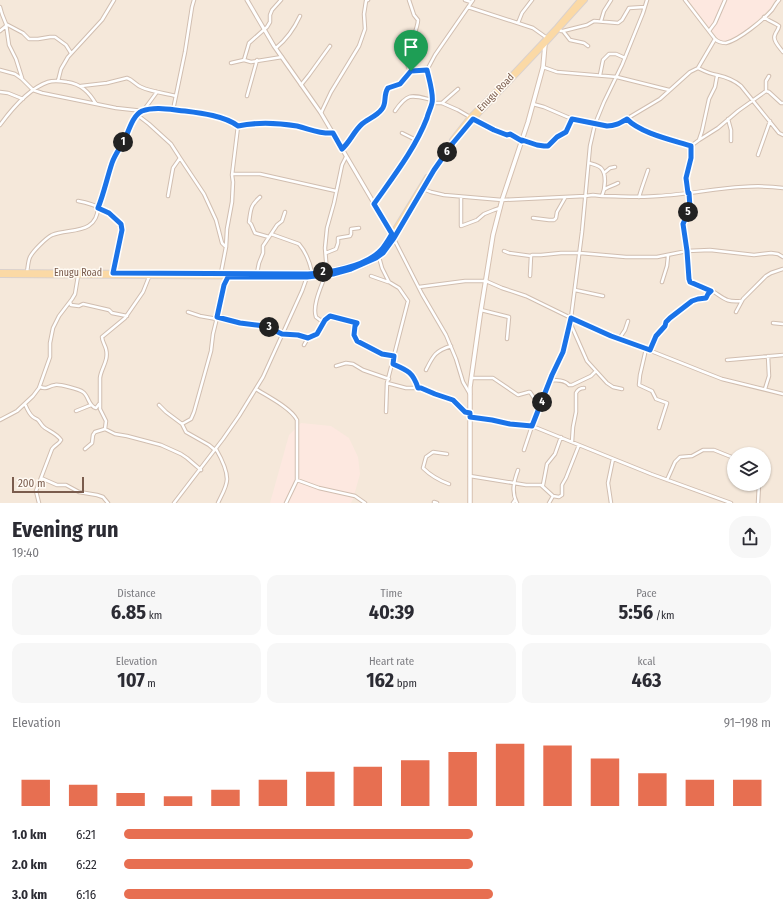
<!DOCTYPE html>
<meta charset="utf-8">
<style>
body{margin:0;font-family:"Fira Sans Condensed",sans-serif;background:#f7f7f7;color:#2b2b33;height:100vh;display:flex;flex-direction:column;font-size:15px;white-space:nowrap}
*{box-sizing:border-box;margin:0}
p{font-size:13px;color:#7c7c81}
.icon{flex:none;width:22px;height:22px;fill:none;stroke:currentColor;stroke-width:2;stroke-linecap:round;stroke-linejoin:round}
.map{position:relative;height:503px;overflow:hidden}
.sheet{display:flex;flex-direction:column;background:#fff;flex:1}
.sheet>*{flex:none}
.buttons{position:absolute;left:727px;top:447px;display:grid;gap:8px}
.buttons a{display:grid;place-items:center;width:44px;height:44px;border-radius:50%;background:#fff;box-shadow:0 1px 3px #0004;font-size:20px}
.scale{position:absolute;left:12px;bottom:10px;width:72px;box-sizing:border-box;padding-left:4px;border:2px solid #7a5c4d;border-top:0;font-size:11px;line-height:14px;white-space:nowrap;color:#7a5c4d;-webkit-text-stroke:3px #fffaf3;paint-order:stroke}
.pin{position:absolute;display:grid;place-items:center;width:34px;height:34px;color:#fff;margin:-41px -17px;border-radius:50% 50% 50% 0;rotate:-45deg;box-shadow:0 0 4px #0007}
.pin .icon{rotate:45deg}
.km{position:absolute;width:20px;height:20px;margin:-10px;border-radius:50%;background:#222;color:#fff;font-size:11px;line-height:20px;text-align:center}
.round{display:grid;place-items:center;flex:none;width:42px;height:42px;border-radius:16px;background:#f7f7f7}
.overview{display:flex;align-items:center;justify-content:space-between;height:68px;padding:0 12px}
h1{font-size:22px;font-weight:700;line-height:30px}
.stats{display:grid;grid-template-columns:repeat(3,1fr);gap:6px;height:68px;padding:4px 12px}
.stats div{display:grid;align-content:center;border-radius:10px;background:#f7f7f7;text-align:center}
.stats b{font-size:20px;font-weight:700}
.stats small{font-size:11px;font-weight:400}
.stats p{font-size:11px}
.chart{height:112px;padding:8px 12px}
.chart p{display:flex;justify-content:space-between}
.chart svg{width:100%;height:72px;margin-top:4px;stroke:#e76f51;stroke-width:6}
ul{padding:0 12px;list-style:none;font-size:13px}
li{display:grid;grid-template-columns:64px 48px 1fr;align-items:center;height:30px}
li i{height:10px;border-radius:5px;background:#e76f51}
.map>svg:first-child{display:block}
</style>
<div class="map">
<svg width="783" height="503" viewBox="0 0 783 503">
<rect width="100%" height="100%" fill="#fdf6ec"/>
<!-- residential -->
<path fill="#f5e8da" fill-rule="evenodd" d="M0,0H783V503H0ZM734,454H764V484H734Z"/>
<!-- commercial -->
<path fill="#fde8e0" d="M688,0H775L771,7L759,19L738,37L727,42H724L718,39Z
M301,423L331,426L349,438L358,457L360,474L353,499L351,503H270L289,435Z"/>
<g fill="none" stroke-linecap="round" stroke-linejoin="round">
<!-- minor casing -->
<g stroke="#d1beb0" stroke-width="4.5">
<path id="minor" d="M409,0L414,15L418,20C418,33 399,61 411,71
M465,0L471,2
M685,0L715,39C718,42 721,43 726,43C739,40 763,20 772,10C774,7 776,3 779,0
M0,7L2,14L6,24L9,45L16,59L22,78
M468,7L533,28L547,38
M764,17C770,22 774,22 779,26C778,31 776,31 775,35C772,40 780,48 783,52
M601,21L604,11L611,0
M518,23L522,13L532,0
M6,24L23,33L29,39H38L50,37H55L66,45L71,53
M559,29L561,31H563L570,40L584,43L588,46
M0,31L6,26
M563,31L587,25L594,21L618,23L622,20L629,8L645,7
M709,31L715,23L725,0
M276,48C287,39 294,29 300,16
M244,60L249,43L267,27L270,22V15L272,10L281,0
M231,63L244,60L251,62L282,57
M543,67L557,72L617,77L669,90
M698,68C704,71 710,74 717,75C726,77 734,80 741,86L779,133L783,135
M0,70L15,74L22,79L33,90L42,93L116,108L143,111L156,108L203,113L233,122L238,126C257,122 276,123 295,126C308,128 319,134 333,133
M600,75L603,60L609,54H616L625,58
M58,81L61,69L68,57L102,20L114,0
M301,85L309,75L330,46
M81,86L107,83L127,78C133,80 136,85 141,87C152,92 164,93 176,96
M766,91V81L769,76
M0,92L8,93L23,99
M247,96L257,60
M432,103H442L458,110L470,117
M442,103L458,89
M533,104L544,107L572,119L607,126H613L618,124L660,99L690,72L698,68L715,39
M173,110L185,52L192,7L194,0
M395,111C408,92 412,95 432,100
M321,113L331,92L359,46L365,29L364,14L366,1L368,0
M136,114L149,124L171,144L180,158L204,194L216,220L222,243L226,247
M627,119C640,134 672,140 691,146
M728,119L731,130V141
M473,120L494,130L507,135L510,134L522,141
M0,125C11,110 30,88 48,82C54,80 61,81 67,82C81,84 89,92 96,104
M402,133L416,140
M522,140L537,145L544,146H548L557,137L566,132L572,119
M699,140L718,128L738,111L766,91L769,92L781,103H783
M342,149L347,144L361,125L382,110L384,106L386,91L388,88L400,84L411,71L427,70
M758,155L770,121
M589,163C592,164 598,165 601,168C607,174 605,189 602,196
M604,173L610,168L615,167
M232,174H260L336,191
M423,189L431,192L444,195L502,200L585,196L593,195L602,196C621,196 639,198 658,196C699,194 741,182 783,188
M605,189C609,186 613,186 618,183
M688,193L686,177L691,158V146L699,140L702,131L709,99L715,87L717,76
M689,193L690,208L683,224L687,251L689,279L690,282C698,285 708,288 714,292C726,300 727,302 741,301
M168,196L173,168L180,158
M260,197C250,206 251,209 249,222L251,224L255,233L269,237
M461,197V226L477,220L484,214L494,210L500,208
M639,197C642,187 645,179 648,170
M78,201C94,204 111,211 121,224L122,230L113,272
M374,204C393,177 415,149 427,118C428,113 431,108 432,103C434,95 429,79 427,70L435,55L473,0
M533,218L549,220H554L556,218L557,212L565,198
M271,234L277,225L282,221L285,212
M394,239L422,294L446,335L456,359L463,382L470,394
M504,251L509,253L531,256L532,255H541L561,253H580L626,257H657L687,251L710,250L754,255L771,253L778,254L783,257
M326,253L336,249L338,243V238L350,236L351,234V229L359,228
M379,257L382,268L389,282L399,288L408,301L387,383L386,412
M27,272C28,267 28,261 30,257C33,251 46,238 52,235C70,228 97,235 98,207L112,162L124,140L129,128L136,114L143,111L157,92
M327,272L325,248L327,228L334,203L342,165L346,157
M221,273L226,247L227,229L232,202L233,182L232,175L238,126
M257,273L259,263L263,253V246L271,234L299,244C306,252 310,263 312,273
M371,276L388,282
M530,276L531,256
M662,282L667,266L668,256
M419,287L465,281H486L502,288L526,296L571,318L611,336L646,349L704,372L722,379L783,394
M575,290L603,296
M70,302L71,305L79,306L83,304L109,310L112,313L127,316
M481,310L509,317L507,339
M188,312L200,316L217,319
M736,312L743,299L766,276L771,273L783,269
M217,317L240,323L265,326L282,334L298,335L308,338
M325,320H320L316,317C312,306 321,287 325,276
M571,321L572,327L587,361L607,383L613,387L622,389
M773,323L783,324
M619,339L625,330L628,321
M304,345L308,338L317,334L325,320L331,316L357,323L355,326L354,335L357,341L382,354L394,356
M646,349L640,375L639,385L652,391L656,399L667,403L659,428
M650,351L656,336L665,326L666,322L670,318L683,308L688,303L698,299L706,298L708,295L711,291
M727,360L783,355
M393,364C407,370 413,372 418,388
M336,366L346,363L353,364L363,370L389,379
M426,370C433,356 435,351 451,346
M472,378H493L518,395L529,392H530L536,401L541,404
M550,380C557,380 565,380 569,385H572L591,376L596,371
M387,383L406,388H421L435,394L453,400L465,412L470,413
M40,387C49,390 47,386 55,385C59,384 79,389 83,392C89,396 88,406 96,408L99,404
M256,389C267,396 291,408 297,420V480L286,503
M765,389L769,376L768,356
M25,404C27,409 29,414 33,417C37,420 36,418 39,421C41,424 42,426 45,428C51,432 57,434 61,440C59,444 55,445 52,449L36,491L39,503
M159,405L166,412L182,424L186,432L209,445L215,450
M76,411L91,405
M470,417L492,420L510,424L532,426L651,474L731,503
M0,420L17,411L33,396L39,388L50,357V343L53,328L59,316L72,299L75,294L78,276
M182,424L191,419L194,412L211,351L213,334L225,285L228,277
M105,429L106,421L100,409V378C101,368 109,361 106,349C105,345 102,341 102,337L125,318L143,292L149,277
M572,442L573,427L576,412V393C578,389 580,388 584,388
M85,449L92,443L93,435L95,432L105,429L115,434L127,436L161,445L181,454L187,458L201,470
M216,449C220,456 227,470 227,479C227,487 221,496 218,503
M524,450L532,426L552,375L563,352L571,318L582,232L590,146L595,124L604,102L622,65L643,13L647,0
M447,454L433,452L426,457L423,468C431,476 438,480 449,484
M470,476L526,485H541L553,496L559,497L562,495V485L566,478L579,445
M41,478L57,485H66L79,492L97,495L103,497L108,503
M297,480L319,488L355,496L365,503
M667,480L675,462L680,457L692,456L703,450H714L734,458
M543,485L547,464L555,454L561,437
M434,502L437,503
M174,503L223,439L239,416L263,377L302,291L307,277
M513,503L515,500
M517,503C511,492 514,481 518,470
M549,503L553,496
M611,503L608,483L613,459
M758,503L759,484"/>
</g>
<!-- tertiary casing -->
<g stroke="#d1beb0" stroke-width="5">
<path id="tertiary" d="M247,0L274,46L321,113L392,234"/>
</g>
<!-- secondary casing -->
<g stroke="#d6c0b0" stroke-width="5.5">
<path id="secondary" d="M470,503V387L480,316L493,235L502,200L528,122L543,67L545,44"/>
</g>
<!-- primary casing -->
<g stroke="#dad1cd" stroke-width="6">
<path id="primary" d="M509,78L557,27L580,0
M452,140L470,117L500,87
M0,272L308,274L327,272L350,266L367,260L379,252L392,234L427,177
M0,275L307,277C330,275 363,270 381,255C390,248 398,231 403,222C419,196 434,169 452,145C469,122 489,103 509,82C535,55 560,28 585,0"/>
</g>
<!-- minor -->
<use href="#minor" stroke="#fff" stroke-width="2.5"/>
<!-- tertiary -->
<use href="#tertiary" stroke="#fff" stroke-width="3"/>
<!-- secondary -->
<use href="#secondary" stroke="#fff" stroke-width="3.5"/>
<!-- primary -->
<use href="#primary" stroke="#fbd9a5" stroke-width="4"/>
</g>
<g fill="none" stroke-linecap="round" stroke-linejoin="round">
<!-- route casing -->
<g stroke="#fff" stroke-width="8">
<path id="route" d="M411,71L400,84L388,88C383,95 387,103 382,109C377,116 368,119 362,124C354,131 350,142 342,149L333,133C319,134 310,129 297,126C278,123 257,122 238,126C225,116 201,113 185,111C172,110 156,106 142,111C133,115 129,130 125,139C121,147 115,154 112,163C107,178 104,193 98,208L109,213L121,224L122,230L113,273L308,274C329,273 363,267 379,252C384,248 388,240 392,234L394,238L383,253L376,258L351,269L333,274L307,277H228L224,285L217,317L240,323L265,326L282,334L298,335L308,338L317,334L325,320L330,316L357,323L355,326L354,335L357,341L382,354L394,356L393,364C407,370 413,372 418,388H421L435,394L453,400L465,412L470,413V417L492,420L510,424L532,426L552,375L563,352L571,318L611,336L650,350L656,336L665,326L666,322L670,318L692,301L698,299L706,298L708,294L711,291L690,282L689,279L687,251L683,224L690,208L689,193H688L686,178L691,158V146C672,140 640,133 627,119C620,123 615,126 607,126L572,119L566,132L557,137L548,146H544L537,145L522,140V141L510,134L507,135L494,130L473,119L453,143L434,170L394,238L392,234L374,204C393,177 415,149 427,118C428,113 431,108 432,103C434,95 429,79 427,70L411,71"/>
</g>
<!-- route -->
<use href="#route" stroke="#1a73e8" stroke-width="5"/>
</g>
<g text-anchor="middle" stroke-width="3" stroke-linejoin="round" paint-order="stroke">
<!-- street labels -->
<g font-size="10" fill="#7a5c4d" stroke="#fffaf3">
<text transform="translate(495 92) rotate(-46)" y="4">Enugu Road</text>
<text x="78" y="276">Enugu Road</text>
</g>
</g>
</svg>
<div class="buttons">
<a><svg class="icon" aria-label="layers" viewBox="0 0 24 24"><path d="M12 4l9 5-9 5-9-5zM3 14l9 5 9-5"/></svg></a>
</div>
<div class="scale">200 m</div>
<div class="pin" style="left:411px;top:71px;background:#1e9e55"><svg class="icon" aria-label="arrive" viewBox="0 0 24 24"><path d="M6 21V4h12l-3 4 3 4H6"/></svg></div>
<b class="km" style="left:123px;top:142px">1</b>
<b class="km" style="left:323px;top:272px">2</b>
<b class="km" style="left:269px;top:327px">3</b>
<b class="km" style="left:542px;top:402px">4</b>
<b class="km" style="left:688px;top:212px">5</b>
<b class="km" style="left:447px;top:152px">6</b>
</div>
<section class="sheet">
<div class="overview"><div><h1>Evening run</h1><p>19:40</p></div><a class="round"><svg class="icon" aria-label="share" viewBox="0 0 24 24"><path d="M12 15V3M7 8l5-5 5 5M5 13v7h14v-7"/></svg></a></div>
<div class="stats">
<div><p>Distance</p><b>6.85<small> km</small></b></div>
<div><p>Time</p><b>40:39</b></div>
<div><p>Pace</p><b>5:56<small> /km</small></b></div>
</div>
<div class="stats">
<div><p>Elevation</p><b>107<small> m</small></b></div>
<div><p>Heart rate</p><b>162<small> bpm</small></b></div>
<div><p>kcal</p><b>463</b></div>
</div>
<div class="chart"><p><span>Elevation</span>91–198 m</p>
<svg viewBox="0 0 160 44" preserveAspectRatio="none"><path d="M5 44V28M15 44V31M25 44V36M35 44V38M45 44V34M55 44V28M65 44V23M75 44V20M85 44V16M95 44V11M105 44V6M115 44V7M125 44V15M135 44V24M145 44V28M155 44V28"/></svg>
</div>
<ul>
<li><b>1.0 km</b>6:21<i style="width:54%"></i></li>
<li><b>2.0 km</b>6:22<i style="width:54%"></i></li>
<li><b>3.0 km</b>6:16<i style="width:57%"></i></li>
</ul>
</section>
